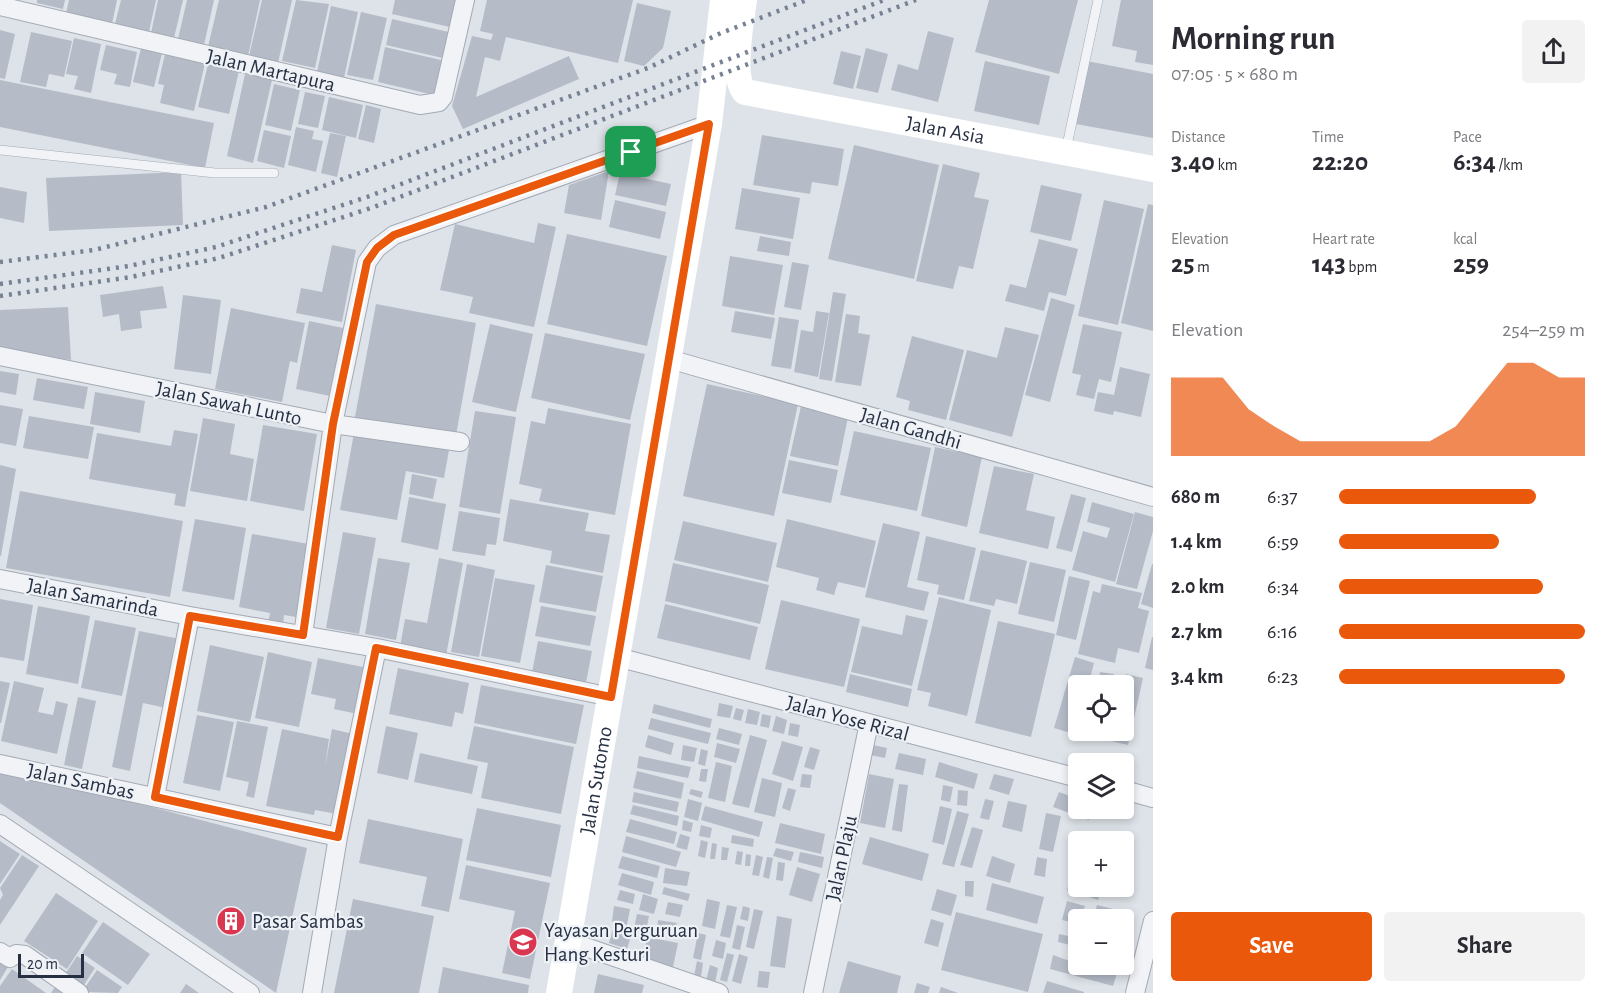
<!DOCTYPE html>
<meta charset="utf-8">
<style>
body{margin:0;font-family:"Alegreya Sans",sans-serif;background:#f2f2f3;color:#2b2b33;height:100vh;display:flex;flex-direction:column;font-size:22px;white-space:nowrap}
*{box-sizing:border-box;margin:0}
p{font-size:20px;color:#7c7c81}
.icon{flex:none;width:33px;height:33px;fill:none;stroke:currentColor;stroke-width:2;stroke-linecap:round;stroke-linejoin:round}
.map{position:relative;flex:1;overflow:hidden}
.drawer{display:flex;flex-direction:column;background:#fff;width:450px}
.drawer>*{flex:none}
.buttons{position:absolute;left:1068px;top:675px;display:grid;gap:12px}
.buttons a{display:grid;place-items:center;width:66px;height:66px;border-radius:6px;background:#fff;box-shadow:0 3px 9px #0003;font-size:30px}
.scale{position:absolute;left:18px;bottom:15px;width:66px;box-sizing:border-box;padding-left:6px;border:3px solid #263042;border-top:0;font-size:16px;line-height:21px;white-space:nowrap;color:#263042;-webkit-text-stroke:4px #eef2f7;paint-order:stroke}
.pin{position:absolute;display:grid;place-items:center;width:51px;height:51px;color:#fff;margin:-26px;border-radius:12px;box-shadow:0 3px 9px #0006}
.round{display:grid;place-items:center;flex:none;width:63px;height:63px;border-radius:6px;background:#f2f2f3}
.summary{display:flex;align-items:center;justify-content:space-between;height:102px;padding:0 18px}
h1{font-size:33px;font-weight:600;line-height:45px}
.figures{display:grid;grid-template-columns:repeat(3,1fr);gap:9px;height:102px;padding:6px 18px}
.figures div{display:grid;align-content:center}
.figures b{font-size:26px;font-weight:600}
.figures small{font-size:16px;font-weight:400}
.figures p{font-size:16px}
.chart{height:168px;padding:12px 18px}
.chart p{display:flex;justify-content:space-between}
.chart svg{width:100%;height:108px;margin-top:6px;fill:#ea580c;opacity:.7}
.action{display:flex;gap:12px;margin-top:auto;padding:12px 18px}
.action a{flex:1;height:69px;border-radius:6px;background:#ea580c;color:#fff;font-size:24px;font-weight:600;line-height:69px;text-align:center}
.action a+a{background:#f2f2f3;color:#2b2b33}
ul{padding:0 18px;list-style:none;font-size:20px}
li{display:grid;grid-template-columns:96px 72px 1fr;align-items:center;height:45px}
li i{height:15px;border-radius:8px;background:#ea580c}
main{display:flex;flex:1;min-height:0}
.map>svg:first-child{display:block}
</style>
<main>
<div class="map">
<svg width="1153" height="993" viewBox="0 0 1153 993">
<rect width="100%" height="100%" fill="#dee3e9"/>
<!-- building -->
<path fill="#b5bcc7" d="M37,0H65L63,9L37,3Z
M69,0H117L112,24L66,13Z
M121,0H156L149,32L115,24Z
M158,0H183L174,38L151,33Z
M187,0H214L204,45L178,39Z
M219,0H260L247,61L207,51Z
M262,0H292L278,63L249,56Z
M296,0L329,4L315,68L282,61Z
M395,0H456L450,27L392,14Z
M487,0H633L618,63L506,37L500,61L485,57L476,97L569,56L579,79L463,129L452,106L472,36L491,40L493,34L480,31Z
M989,0H1078L1059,74L975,52Z
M1121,0H1153V65L1135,62L1137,51L1112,46Z
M637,3L671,11L663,48L644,66L624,61Z
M331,6L358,12L344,78L317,72Z
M361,12L387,18L373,80L347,75Z
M392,19L453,33L447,59L386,45Z
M0,30L15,34L5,79L0,78Z
M928,31L954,38L938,102L891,90L898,64L918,70Z
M31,32L72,41L64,77L49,74L46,87L20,82Z
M74,38L101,44L91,93L74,89L78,76L66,74Z
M106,45L137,52L130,87L114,84L117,74L100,70Z
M385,47L445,61L438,96L378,82Z
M141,48L162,53L154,87L133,82Z
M866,48L888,54L878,93L856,88Z
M841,51L861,56L853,89L833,84Z
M165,54L205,63L194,111L160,103L164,85L158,84Z
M985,61L1050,76L1039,125L974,111Z
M1087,61L1153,74V138L1076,124Z
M208,64L239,71L229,114L198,107Z
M245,74L272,80L253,163L227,156Z
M0,80L214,123L205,168L0,127Z
M274,84L300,90L291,131L265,125Z
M305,92L325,96L318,128L298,124Z
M329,97L363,105L356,138L322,130Z
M366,105L381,109L374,143L358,139Z
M296,127L314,131L312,139L323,141L316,172L288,165Z
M264,130L291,136L284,168L257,161Z
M330,133L346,136L337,177L321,173Z
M762,135L844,149L838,186L812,182L810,194L753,185Z
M854,145L939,165L914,279L828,259Z
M943,164L980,173L974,197L989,200L973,269L959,266L953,289L916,281Z
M609,171L601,220L564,213L569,185Z
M181,172L183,225L49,231L46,178Z
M620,173L671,184L666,206L615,195Z
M1041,185L1082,194L1071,241L1030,232Z
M0,187L27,192L24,223L0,218Z
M742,188L800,198L793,239L735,229Z
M615,200L666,212L660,239L609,227Z
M1104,200L1144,209L1118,325L1078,316Z
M1148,204L1153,205V331L1121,323Z
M538,223L556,227L534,327L469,313L473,297L440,290L455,224L534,243Z
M567,234L667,256L647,346L547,324Z
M760,236L791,242L789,256L757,251Z
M1039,239L1078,249L1066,296L1049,292L1044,311L1005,301L1010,284L1026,288Z
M332,245L356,250L342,322L296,313L301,288L322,292Z
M730,256L783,265L774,315L722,306Z
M792,262L809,265L801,310L784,307Z
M163,286L167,308L140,311L142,328L121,331L119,314L103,317L100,295Z
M833,292L846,294L832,381L819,379Z
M183,295L221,300L211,374L174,369Z
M1051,298L1075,305L1050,402L1025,395Z
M376,304L476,323L455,441L354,422Z
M68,307L71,360L0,349V310Z
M231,308L305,323L297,363L290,361L282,402L215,389Z
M735,311L775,318L771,339L731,332Z
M816,311L829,313L818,377L794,372L801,330L813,332Z
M846,314L860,316L858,333L870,335L861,386L835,382Z
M779,317L799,320L791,369L771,366Z
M309,321L348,329L335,397L296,389Z
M490,324L533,334L516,412L472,402Z
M1083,324L1122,332L1111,382L1099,379L1094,399L1076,395L1081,375L1072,373Z
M1005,327L1039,335L1012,437L949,420L967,350L997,358Z
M545,333L645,354L630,420L531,398Z
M912,336L964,350L946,420L908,410L910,401L896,397Z
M1120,367L1150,374L1141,417L1114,411L1113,415L1094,411L1098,392L1114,395Z
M0,371L19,374L16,395L0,392Z
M37,378L88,387L84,409L33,400Z
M707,384L798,404L774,516L683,496Z
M95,392L145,401L140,433L90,424Z
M0,405L23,409L16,446L0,443Z
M801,406L848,417L838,466L790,456Z
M548,408L631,424L615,515L539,501L542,489L519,484L531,421L545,424Z
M475,411L516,417L500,514L459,507Z
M29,416L94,427L88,459L23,448Z
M203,418L235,424L230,454L254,459L247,501L190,491Z
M263,425L317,434L304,511L250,501Z
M174,430L198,434L185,507L174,505L176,494L89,479L97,433L171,446Z
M854,431L931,448L917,511L840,495Z
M354,433L449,450L444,478L406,471L397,520L340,510Z
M935,447L982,457L967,527L921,516Z
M789,460L838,470L831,503L782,493Z
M0,465L16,469L1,556H0Z
M994,466L1034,474L1026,510L1055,517L1048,549L979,533Z
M412,474L437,479L433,499L409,494Z
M20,491L183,521L170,597L6,568Z
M1071,494L1086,498L1072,552L1056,548Z
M409,497L446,504L438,550L401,542Z
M510,499L589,513L585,531L610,535L603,573L550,563L552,551L503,541Z
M1092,502L1134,514L1115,582L1072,570L1083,531L1107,538L1110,528L1087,522Z
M459,511L500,518L496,545L487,544L485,556L452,551Z
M1135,512L1153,517V531L1137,589L1116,584Z
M195,519L246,528L234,600L182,591Z
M787,519L876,541L865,588L838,582L834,595L816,590L819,578L776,567Z
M683,521L777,543L768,582L674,560Z
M883,523L920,532L907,587L929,592L924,611L865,597Z
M343,532L376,538L359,634L326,628Z
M252,534L309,544L296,617L284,615L283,625L268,623L270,613L239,607Z
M926,536L976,548L964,600L937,594L939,585L917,580Z
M981,550L1027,561L1017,604L996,599L994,606L969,601Z
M378,558L410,563L396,640L365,634Z
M439,558L463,563L446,656L400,647L405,619L427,623Z
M1030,562L1066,570L1054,622L1018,614Z
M673,563L769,585L760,624L665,601Z
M467,564L495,570L479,657L451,652Z
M1152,564H1153V608L1141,604Z
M546,565L603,576L596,612L539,602Z
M1069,576L1090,581L1076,640L1056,635Z
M495,578L535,585L520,663L481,656Z
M1102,584L1142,593L1138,608L1149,611L1139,653L1118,648L1115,663L1078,654L1093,591L1100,593Z
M939,597L991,610L967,716L928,706L931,693L917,690Z
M0,599L33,605L24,661L0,657Z
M781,600L860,619L844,687L765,669Z
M665,604L758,627L750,660L657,638Z
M38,606L90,616L78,684L26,674Z
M541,606L596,616L590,646L535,636Z
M906,615L928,620L912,686L851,672L862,626L902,635Z
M95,620L136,628L122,696L81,688Z
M998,621L1055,634L1031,737L975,723Z
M139,631L180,639L166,708L143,703L130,771L112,767Z
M1152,637H1153V670L1145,668Z
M538,641L592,651L585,688L531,678Z
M210,645L264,657L250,722L197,711Z
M268,652L312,662L299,727L255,718Z
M1075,657L1094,663L1088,686H1078V717L1074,734L1054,728Z
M318,658L368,668L358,714L334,709L336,699L311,694Z
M398,668L469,683L463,714L455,712L452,727L389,714Z
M1100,672L1114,674L1112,686H1098Z
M850,674L912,689L908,707L846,692Z
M1126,674L1143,678L1128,745L1111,741L1113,730H1124Z
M0,681L10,683L1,723H0Z
M14,681L44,688L38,712L53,715L56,701L68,704L57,754L1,741Z
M481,685L584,705L576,744L474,723Z
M78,697L96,701L82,769L64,765Z
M719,703L733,706L730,718L717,716Z
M654,704L712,719L710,728L652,713Z
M736,708L744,710L741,721L733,719Z
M748,709L760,712L757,725L745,723Z
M762,714L771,716L769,728L760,726Z
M197,715L234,722L220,791L183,783Z
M776,716L787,720L784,734L772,731Z
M651,718L711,733L708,744L648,729Z
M237,721L268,727L254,798L246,796L249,782L226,777Z
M790,723L800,725L798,737L788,735Z
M386,726L418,733L408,780L377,773Z
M474,726L574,747L561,814L481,798L488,763L467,759Z
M719,728L742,734L739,745L716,739Z
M282,729L329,739L325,767L332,729L353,734L337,814L315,810L314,815L266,806Z
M648,735L674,743L671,755L645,747Z
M750,735L767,740L749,808L732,804Z
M782,741L803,747L793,781L772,774Z
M717,743L740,749L736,763L714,757Z
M683,745L697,748L694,762L681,760Z
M873,745L887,748L885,758L870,755Z
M810,747L820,750L814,770L804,767Z
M701,749L708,751L705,766L698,764Z
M420,753L478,766L472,794L414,782Z
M899,753L926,759L923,775L895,769Z
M639,756L691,767L688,778L637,768Z
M716,762L732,766L725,802L708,798Z
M939,762L978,774L974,789L935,777Z
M0,767L307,848L276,993L0,803Z
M701,769H708L706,782L699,781Z
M637,771L684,783L681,799L633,788Z
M802,774L812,775L810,788L800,787Z
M869,774L894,779L885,828L860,823Z
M994,774L1014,779L1009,795L989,789Z
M762,778L782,783L775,817L754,812Z
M899,784L908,785L902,832L892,830Z
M943,785L953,787L950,802L941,800Z
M788,788L796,790L790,811L782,808Z
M691,789L703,792L701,798L689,794Z
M958,790L968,791L967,806L957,805Z
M634,792L679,802L677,812L632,802Z
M1059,792L1078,799V808H1093L1089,820L1053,807Z
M688,799L702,803L698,821L684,817Z
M985,799L994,801L989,820L980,818Z
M1008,801L1027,805L1022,832L1002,827Z
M633,805L679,816L677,826L630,814Z
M705,806L763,822L759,837L701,820Z
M940,806L952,809L944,845L932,842Z
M477,808L561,825L551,877L466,860Z
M957,811L969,814L954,867L942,864Z
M1046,813L1061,816L1053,852L1039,849Z
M368,819L463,839L449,912L421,906L427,877L359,863Z
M630,819L677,832L674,844L626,832Z
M683,820L693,823L691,832L682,830Z
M780,823L825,834L821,854L775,843Z
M701,825L712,828L710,838L699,836Z
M972,827L983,830L972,868L960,865Z
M680,834L690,837L687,850L676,847Z
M732,835L754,839L753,847L731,843Z
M626,836L681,852L676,867L622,852Z
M870,837L929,854L922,881L862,864Z
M701,840L708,842L705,858L698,856Z
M0,841L20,854L0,884Z
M712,843L717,844L715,859H710Z
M722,847L729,848L727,860H721Z
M776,848L794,852L791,861L773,856Z
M737,851L743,852L741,865L735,864Z
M800,852L824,857L822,868L798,862Z
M746,854L751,855L750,866H745Z
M22,855L39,866L0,925V900L3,895L0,888Z
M756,855L763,857L759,876L752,875Z
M622,856L660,866L657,878L618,868Z
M992,856L1015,864L1010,883L986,876Z
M767,857L773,858L769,879L763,877Z
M1037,857L1047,859L1045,877L1034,875Z
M778,862L785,863L783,881L776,880Z
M466,865L550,883L530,979L502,973L515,911L459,899Z
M797,867L820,874L812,902L789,895Z
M665,868L690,872L687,886L663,883Z
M622,873L654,882L651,895L618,885Z
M1070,876L1078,878V886H1083L1082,893L1067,891Z
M965,881H974L973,897L965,896Z
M992,883L1044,897L1037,924L986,910Z
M1089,886H1102L1098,900L1086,896Z
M664,887L690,894L688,901L662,894Z
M937,889L957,895L951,916L931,910Z
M620,890L635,894L633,904L617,900Z
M56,893L98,921L67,969L24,941Z
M643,894L658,899L654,914L639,910Z
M353,899L434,916L419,993H334Z
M707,899L720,902L715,929L702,926Z
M1067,901L1085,906L1078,924L1062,920Z
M668,902L683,905L680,917L665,914Z
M727,905L737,907L730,938L720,936Z
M1097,905L1121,911L1119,920H1093Z
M614,906L630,909L627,925L612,922Z
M743,906L750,908L748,921L740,919Z
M754,909L763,911L754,949L746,947Z
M956,912L1043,934L1028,992L941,970Z
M637,914L649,916L646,931L634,928Z
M777,916L792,919L785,968L770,966Z
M931,919L944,923L938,947L924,943Z
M658,920L677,923L675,932L657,929Z
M103,922L150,954L128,985L82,953Z
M737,925L745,927L740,950L732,948Z
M614,926L632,932L627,949L609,943Z
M698,933L706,935L701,960L693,958Z
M1059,934L1078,938V947L1058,942Z
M647,937L678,943L673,967L643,961Z
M716,940L726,943L723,959L712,956Z
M727,953L734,955L727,982L720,980Z
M739,954L748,957L741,984L732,981Z
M1053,955L1078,964L1117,973L1113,986L1050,969Z
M77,956L95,968L80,991L62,979Z
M697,961L703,963L701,977L694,976Z
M848,961L901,976L897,993H839Z
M0,962L8,967L0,980Z
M710,965L718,968L715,983L706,981Z
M443,967L529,985L528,993H438Z
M12,969L46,993H0V986Z
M97,970L122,987L118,993L82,992Z
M759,971L770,972L768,988L757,987Z
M598,974L644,985L642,993H594Z
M1047,981L1084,992V993H1043Z
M58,982L74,993H51Z
M917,983L930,987L928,993H914Z
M186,984L199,993H180Z
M941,987L958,993H939Z"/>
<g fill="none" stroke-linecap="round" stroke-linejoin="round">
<!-- service casing -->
<g stroke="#a3aab4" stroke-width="10">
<path id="service" d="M0,150L215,173H274
M1066,150L1098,0"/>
</g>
<!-- minor casing -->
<g stroke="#a3aab4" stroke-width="20">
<path id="minor" d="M0,6L420,105L439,102L443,97L465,0
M0,356L333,424L460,442
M669,359L1153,497
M0,579L190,616L377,648L611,697
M303,635L333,424L367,262L377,248L394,235L709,124
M617,657L1078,778
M0,764L338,837
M1124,790L1153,798
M155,797L190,616
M0,824L250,993
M568,941L719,993
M0,952L10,958L16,954L25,955L79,993
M312,993L338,837L377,648
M813,993L869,723
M1135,993L1153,921"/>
</g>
<!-- service -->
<use href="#service" stroke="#f1f3f7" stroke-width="9"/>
<!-- minor -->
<use href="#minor" stroke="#f1f3f7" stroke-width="18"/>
<!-- secondary -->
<g stroke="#fff" stroke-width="26">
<path id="s1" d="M744,0C741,20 731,78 745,92L1153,169"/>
<path id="s2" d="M559,993L709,124L723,0"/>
</g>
<!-- rail -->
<path stroke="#768294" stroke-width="4.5" stroke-dasharray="3 6" stroke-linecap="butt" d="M0,262L94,250L266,207L648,68L721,33L807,0
M0,284L129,266L216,247L367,197L884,0
M0,296L131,277L219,258L371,208L916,0"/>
</g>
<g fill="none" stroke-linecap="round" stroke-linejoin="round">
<!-- route casing -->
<g stroke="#fff" stroke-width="12">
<path id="route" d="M709,124L611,697L376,648L338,837L155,797L190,616L303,635L333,424L367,262L377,248L394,235Z"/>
</g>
<!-- route -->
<use href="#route" stroke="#ea580c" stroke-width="8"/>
</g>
<!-- icons -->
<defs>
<g id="building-disc" transform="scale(1.5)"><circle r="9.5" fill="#db364f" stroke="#eef2f7"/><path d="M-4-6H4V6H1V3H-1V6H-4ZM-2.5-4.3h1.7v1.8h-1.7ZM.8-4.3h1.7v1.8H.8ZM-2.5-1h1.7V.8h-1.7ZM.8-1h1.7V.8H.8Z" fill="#fff"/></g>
<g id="school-disc" transform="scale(1.5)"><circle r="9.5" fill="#db364f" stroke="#eef2f7"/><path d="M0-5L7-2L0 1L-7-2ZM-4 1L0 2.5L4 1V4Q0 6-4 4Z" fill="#fff"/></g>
</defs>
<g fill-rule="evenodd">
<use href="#building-disc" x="231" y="921"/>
<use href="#school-disc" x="523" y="942"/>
</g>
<g text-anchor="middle" stroke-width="4.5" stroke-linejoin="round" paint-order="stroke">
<!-- street labels -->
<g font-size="21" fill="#263042" stroke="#eef2f7">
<text transform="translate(271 70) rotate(13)" y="7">Jalan Martapura</text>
<text dy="7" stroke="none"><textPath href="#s1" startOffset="298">Jalan Asia</textPath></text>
<text transform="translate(229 403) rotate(12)" y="7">Jalan Sawah Lunto</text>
<text transform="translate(911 428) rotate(16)" y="7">Jalan Gandhi</text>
<text transform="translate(93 597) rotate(11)" y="7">Jalan Samarinda</text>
<text transform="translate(848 718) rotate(15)" y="7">Jalan Yose Rizal</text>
<text transform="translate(81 781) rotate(12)" y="7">Jalan Sambas</text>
<text dy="7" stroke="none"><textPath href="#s2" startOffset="216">Jalan Sutomo</textPath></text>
<text transform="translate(841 858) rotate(-78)" y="7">Jalan Plaju</text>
</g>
<!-- poi labels -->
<g font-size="21" fill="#263042" stroke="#eef2f7" text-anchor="start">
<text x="252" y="928">Pasar Sambas</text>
<text x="544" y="937">Yayasan Perguruan<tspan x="544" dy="24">Hang Kesturi</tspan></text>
</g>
</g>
</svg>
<div class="buttons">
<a><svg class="icon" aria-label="locate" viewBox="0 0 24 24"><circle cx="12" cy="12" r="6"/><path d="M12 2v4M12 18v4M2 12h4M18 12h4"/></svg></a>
<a><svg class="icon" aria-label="layers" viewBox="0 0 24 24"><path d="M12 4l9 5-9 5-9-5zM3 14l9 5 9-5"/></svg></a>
<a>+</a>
<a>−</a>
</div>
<div class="scale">20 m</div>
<div class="pin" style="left:631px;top:152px;background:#1e9e55"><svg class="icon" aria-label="arrive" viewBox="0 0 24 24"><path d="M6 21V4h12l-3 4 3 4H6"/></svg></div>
</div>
<section class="drawer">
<div class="summary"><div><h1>Morning run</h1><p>07:05 · 5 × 680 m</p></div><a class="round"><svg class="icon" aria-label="share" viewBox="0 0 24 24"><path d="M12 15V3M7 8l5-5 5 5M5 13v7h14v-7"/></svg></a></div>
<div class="figures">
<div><p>Distance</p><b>3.40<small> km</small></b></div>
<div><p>Time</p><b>22:20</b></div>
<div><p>Pace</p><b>6:34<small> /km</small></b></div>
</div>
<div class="figures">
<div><p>Elevation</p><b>25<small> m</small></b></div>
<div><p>Heart rate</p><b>143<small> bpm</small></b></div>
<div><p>kcal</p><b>259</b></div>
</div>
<div class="chart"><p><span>Elevation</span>254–259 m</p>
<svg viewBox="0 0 160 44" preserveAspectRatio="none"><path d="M0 44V12L10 12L20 12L30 25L40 32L50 38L60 38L70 38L80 38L90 38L100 38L110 32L120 19L130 6L140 6L150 12L160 12V44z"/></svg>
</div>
<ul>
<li><b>680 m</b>6:37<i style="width:80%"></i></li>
<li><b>1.4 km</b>6:59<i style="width:65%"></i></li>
<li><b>2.0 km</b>6:34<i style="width:83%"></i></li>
<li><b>2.7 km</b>6:16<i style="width:100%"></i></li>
<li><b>3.4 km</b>6:23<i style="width:92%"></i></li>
</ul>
<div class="action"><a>Save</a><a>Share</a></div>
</section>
</main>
